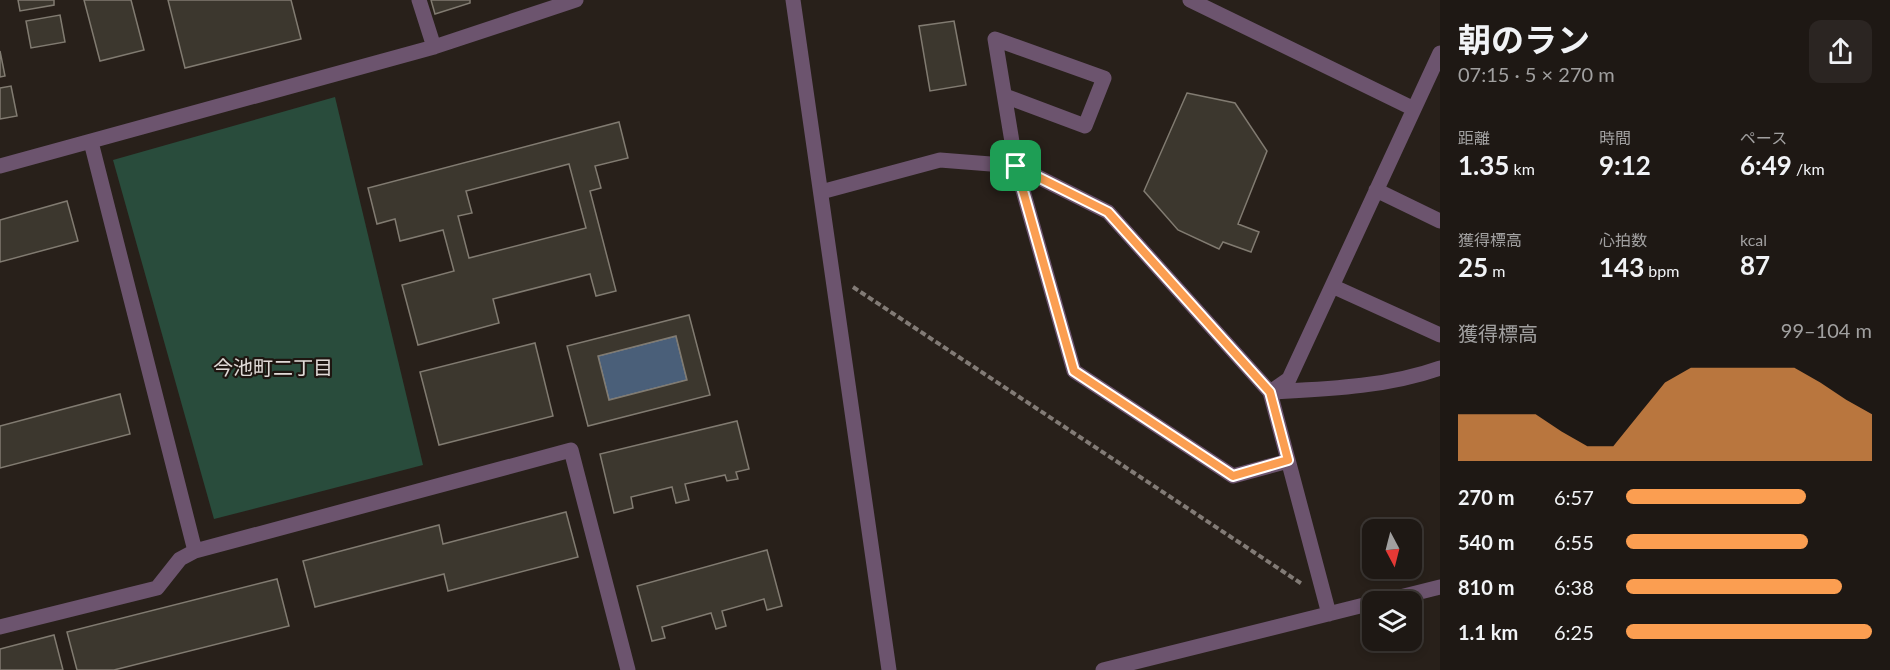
<!DOCTYPE html>
<html lang="ja">
<meta charset="utf-8">
<style>
body{margin:0;font-family:Lato,"Noto Sans JP",sans-serif;background:#2b2522;color:#f1f3f6;height:100vh;display:flex;flex-direction:column;font-size:22px;white-space:nowrap}
*{box-sizing:border-box;margin:0}
p{font-size:20px;color:#a1a0a0}
.icon{flex:none;width:33px;height:33px;fill:none;stroke:currentColor;stroke-width:2;stroke-linecap:round;stroke-linejoin:round}
.map{position:relative;flex:1;overflow:hidden}
.drawer{display:flex;flex-direction:column;background:#1e1814;width:450px}
.drawer>*{flex:none}
.needle{width:39px;rotate:173deg}
.fabs{position:absolute;left:1362px;top:519px;display:grid;gap:12px}
.fabs a{display:grid;place-items:center;width:60px;height:60px;border-radius:12px;background:#1e1814;box-shadow:0 3px 9px #0003,0 0 0 2px #3c3734;font-size:30px}
.pin{position:absolute;display:grid;place-items:center;width:51px;height:51px;color:#fff;margin:-26px;border-radius:12px;box-shadow:0 3px 9px #0006}
.round{display:grid;place-items:center;flex:none;width:63px;height:63px;border-radius:12px;background:#2b2522}
.head{display:flex;align-items:center;justify-content:space-between;height:102px;padding:0 18px}
h1{font-size:33px;font-weight:700;line-height:45px}
.metrics{display:grid;grid-template-columns:repeat(3,1fr);gap:9px;height:102px;padding:6px 18px}
.metrics div{display:grid;align-content:center}
.metrics b{font-size:26px;font-weight:700}
.metrics small{font-size:16px;font-weight:400}
.metrics p{font-size:16px}
.chart{height:168px;padding:12px 18px}
.chart p{display:flex;justify-content:space-between}
.chart svg{width:100%;height:108px;margin-top:6px;fill:#fb9e51;opacity:.7}
ul{padding:0 18px;list-style:none;font-size:20px}
li{display:grid;grid-template-columns:96px 72px 1fr;align-items:center;height:45px}
li i{height:15px;border-radius:8px;background:#fb9e51}
main{display:flex;flex:1;min-height:0}
.map>svg:first-child{display:block}
</style>
<main>
<div class="map">
<svg width="1440" height="670" viewBox="0 0 1440 670">
<rect width="100%" height="100%" fill="#28201a"/>
<!-- green -->
<path fill="#294c3c" d="M335,97L423,465L214,519L113,160Z"/>
<!-- water -->
<path fill="#4a5f79" stroke="#778495" stroke-width="1.5" d="M676,336L687,380L609,400L598,356Z"/>
<!-- building -->
<path fill="#3c372e" stroke="#817b71" stroke-width="1.5" fill-rule="evenodd" d="M18,0H54V5L20,11Z
M84,0H131L144,50L100,61Z
M168,0H291L301,39L185,68Z
M431,0H470V3L435,14Z
M60,15L65,42L31,48L26,21Z
M954,21L966,85L930,91L919,26Z
M0,51L5,76L0,77Z
M11,86L17,116L0,119V88Z
M1187,93L1235,103L1267,151L1238,224L1259,232L1251,252L1223,242L1219,249L1178,230L1144,191Z
M619,122L628,158L595,166L601,188L590,191L616,291L596,296L590,274L493,299L499,323L418,345L402,285L454,271L443,230L400,241L395,219L377,224L368,188ZM569,164L586,228L469,258L458,216L472,213L466,191Z
M67,201L78,241L0,262V220Z
M689,315L710,395L588,426L567,346ZM676,336L687,380L609,400L598,356Z
M535,343L553,416L439,445L420,372Z
M120,394L130,434L0,468V426Z
M737,421L749,469L736,472L738,479L727,481L725,475L685,484L689,500L676,503L672,487L631,497L633,508L614,513L600,454Z
M566,512L578,557L448,591L444,574L315,607L303,561L439,525L443,544Z
M767,550L782,606L767,610L764,599L722,611L726,626L716,629L711,613L662,627L665,638L652,641L637,586Z
M277,579L289,626L114,670H77L67,632Z
M54,635L63,670H0V649Z"/>
<g fill="none" stroke-linecap="round" stroke-linejoin="round">
<!-- path -->
<path stroke="#827b76" stroke-width="4" stroke-dasharray="6 3" stroke-linecap="butt" d="M853,287L1302,584"/>
<!-- minor -->
<path stroke="#6c546e" stroke-width="15" d="M419,0L434,47
M793,0L889,670
M1190,0L1414,109
M1005,96L1085,126L1104,78L995,39L1016,166L1074,371L1233,476L1288,461
M91,142L195,551
M0,166L434,47L576,0
M1376,190L1440,221
M821,192L940,160L1016,166L1108,212L1270,392L1329,614
M1332,286L1440,335
M1270,392L1289,379L1440,53
M1270,392C1326,389 1387,387 1440,368
M1380,602L1440,587
M0,627L157,588L180,559L195,551L571,450L628,670
M1103,670L1372,603"/>
</g>
<g fill="none" stroke-linecap="round" stroke-linejoin="round">
<!-- route casing -->
<g stroke="#fff" stroke-width="12">
<path id="route" d="M1016,166L1108,212L1270,392L1288,460L1233,476L1074,371Z"/>
</g>
<!-- route -->
<use href="#route" stroke="#fb9e51" stroke-width="8"/>
</g>
<g text-anchor="middle" stroke-width="4.5" stroke-linejoin="round" paint-order="stroke">
<!-- neighbourhood labels -->
<g font-size="20" fill="#e0dad7" stroke="#1e1611">
<text x="273" y="375">今池町二丁目</text>
</g>
</g>
</svg>
<div class="fabs">
<a><svg class="needle" viewBox="-14 -14 28 28"><path d="M0-13l5 13h-10z" fill="#e53935"/><path d="M0 13l5-13h-10z" fill="#a1a0a0"/></svg></a>
<a><svg class="icon" aria-label="layers" viewBox="0 0 24 24"><path d="M12 4l9 5-9 5-9-5zM3 14l9 5 9-5"/></svg></a>
</div>
<div class="pin" style="left:1016px;top:166px;background:#1e9e55"><svg class="icon" aria-label="arrive" viewBox="0 0 24 24"><path d="M6 21V4h12l-3 4 3 4H6"/></svg></div>
</div>
<section class="drawer">
<div class="head"><div><h1>朝のラン</h1><p>07:15 · 5 × 270 m</p></div><a class="round"><svg class="icon" aria-label="share" viewBox="0 0 24 24"><path d="M12 15V3M7 8l5-5 5 5M5 13v7h14v-7"/></svg></a></div>
<div class="metrics">
<div><p>距離</p><b>1.35<small> km</small></b></div>
<div><p>時間</p><b>9:12</b></div>
<div><p>ペース</p><b>6:49<small> /km</small></b></div>
</div>
<div class="metrics">
<div><p>獲得標高</p><b>25<small> m</small></b></div>
<div><p>心拍数</p><b>143<small> bpm</small></b></div>
<div><p>kcal</p><b>87</b></div>
</div>
<div class="chart"><p><span>獲得標高</span>99–104 m</p>
<svg viewBox="0 0 160 44" preserveAspectRatio="none"><path d="M0 44V25L10 25L20 25L30 25L40 32L50 38L60 38L70 25L80 12L90 6L100 6L110 6L120 6L130 6L140 12L150 19L160 25V44z"/></svg>
</div>
<ul>
<li><b>270 m</b>6:57<i style="width:73%"></i></li>
<li><b>540 m</b>6:55<i style="width:74%"></i></li>
<li><b>810 m</b>6:38<i style="width:88%"></i></li>
<li><b>1.1 km</b>6:25<i style="width:100%"></i></li>
</ul>
</section>
</main>
